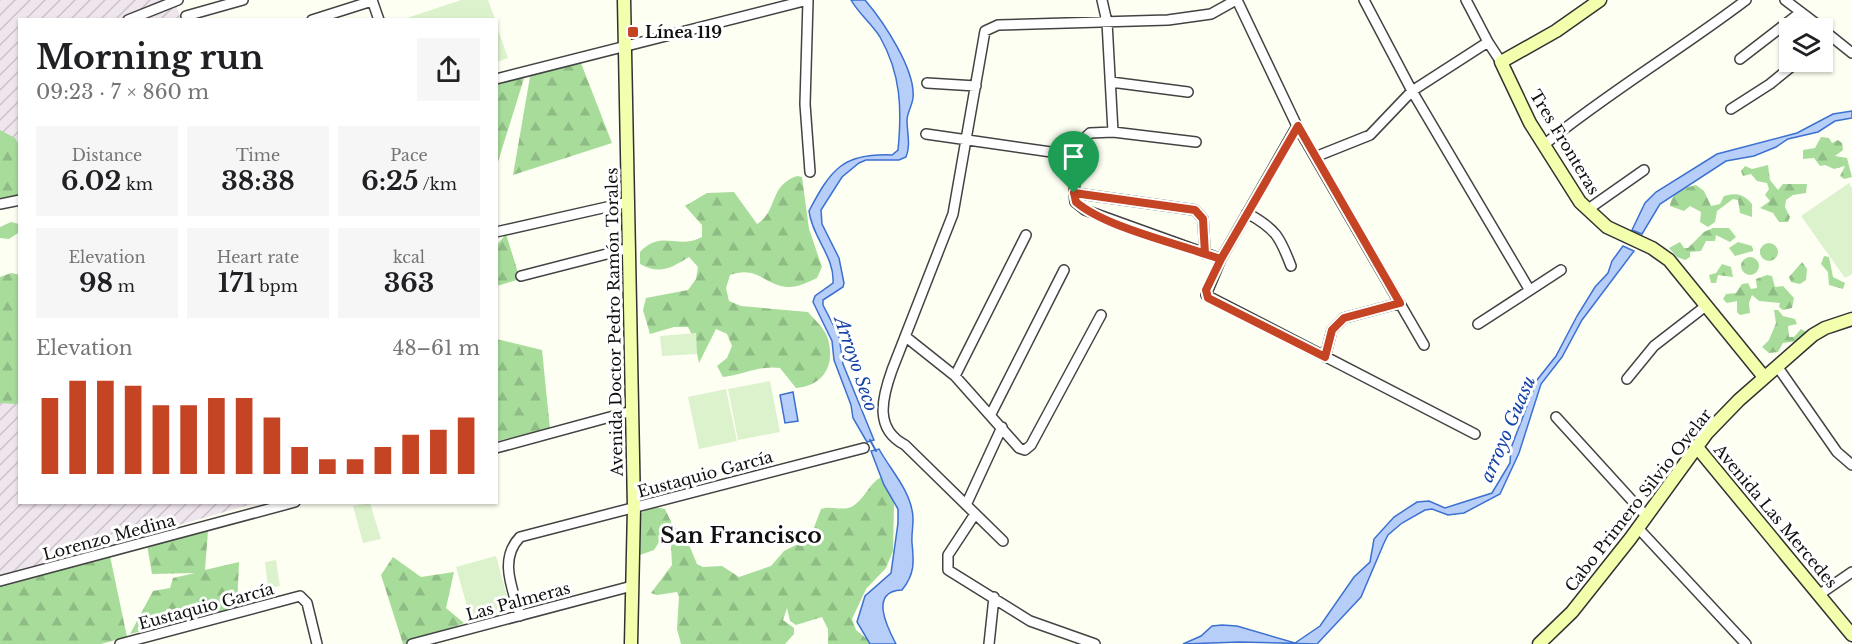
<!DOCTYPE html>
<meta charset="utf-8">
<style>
body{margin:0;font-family:"Libre Baskerville",serif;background:#f6f6f6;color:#202124;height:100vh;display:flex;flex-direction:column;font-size:22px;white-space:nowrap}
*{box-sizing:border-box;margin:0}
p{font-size:20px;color:#757577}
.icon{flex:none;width:33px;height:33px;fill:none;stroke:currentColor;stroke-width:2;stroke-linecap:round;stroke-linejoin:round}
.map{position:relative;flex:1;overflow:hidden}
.panel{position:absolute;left:18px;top:18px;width:480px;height:486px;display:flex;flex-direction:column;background:#fff;border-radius:0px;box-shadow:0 2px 4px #0004}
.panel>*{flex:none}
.controls{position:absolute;left:1779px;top:18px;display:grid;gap:12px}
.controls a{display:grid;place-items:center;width:54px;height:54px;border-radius:0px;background:#fff;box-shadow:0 2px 4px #0004;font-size:30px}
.pin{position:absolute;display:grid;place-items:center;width:51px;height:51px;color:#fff;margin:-62px -26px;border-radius:50% 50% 50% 0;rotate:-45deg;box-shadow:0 0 6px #0007}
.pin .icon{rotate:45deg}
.round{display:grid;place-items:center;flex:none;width:63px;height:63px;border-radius:0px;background:#f6f6f6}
.head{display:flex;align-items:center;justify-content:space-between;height:102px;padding:0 18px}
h1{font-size:33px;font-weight:700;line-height:45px}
.figures{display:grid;grid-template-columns:repeat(3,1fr);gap:9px;height:102px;padding:6px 18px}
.figures div{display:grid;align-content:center;border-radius:0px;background:#f6f6f6;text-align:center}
.figures b{font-size:26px;font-weight:700}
.figures small{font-size:16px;font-weight:400}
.figures p{font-size:16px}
.chart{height:168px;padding:12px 18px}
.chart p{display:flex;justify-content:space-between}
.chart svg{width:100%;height:108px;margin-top:6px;stroke:#c54424;stroke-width:6}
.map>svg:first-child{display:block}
</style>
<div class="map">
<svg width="1852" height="644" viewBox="0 0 1852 644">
<defs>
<pattern id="industrial-furrows" width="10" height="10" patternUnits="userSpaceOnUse" patternTransform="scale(1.5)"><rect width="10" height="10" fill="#efe5ed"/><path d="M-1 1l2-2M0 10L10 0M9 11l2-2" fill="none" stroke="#ccc3ca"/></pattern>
<pattern id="forest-firs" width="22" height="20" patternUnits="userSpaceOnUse" patternTransform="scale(1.5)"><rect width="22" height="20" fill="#a7dc9a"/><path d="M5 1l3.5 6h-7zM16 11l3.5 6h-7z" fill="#8fbc84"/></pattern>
</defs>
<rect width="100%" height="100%" fill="#fefff3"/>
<!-- industrial -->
<path fill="url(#industrial-furrows)" d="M0,0H174L181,19L20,20L19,200L0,204Z
M19,394L20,502L256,503L0,576V399Z"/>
<!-- forest -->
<path fill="url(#forest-firs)" d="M579,58L612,143L513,175L531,71Z
M526,72L497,165V79Z
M0,130L15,138L18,143L19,202L0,200Z
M1821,137L1829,138L1832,143L1838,140L1842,143L1843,150L1835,156L1847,158L1852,177L1844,179L1840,176L1845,166L1834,169L1825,165L1820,166L1814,158L1803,159V150L1815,148Z
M1768,165L1770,180L1778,190L1783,184H1807L1806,193L1793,195L1786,200L1785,207L1790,217L1788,222H1779L1773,213L1760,208L1770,201L1765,195L1769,189L1767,183L1757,181L1751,174L1743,176L1741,171L1745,166L1752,169Z
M797,176L802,177L809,229L822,267L817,278C809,282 798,287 789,287C765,286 758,265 730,275L726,288L729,301L741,306L808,312C814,319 822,326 826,334C837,361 826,386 796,388L780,368C761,365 742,375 723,377L717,366L727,358L732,346L727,334L716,329L699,363L694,339L688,327H674L650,334L643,310L646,298L688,290L696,279L698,267L689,257C671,268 660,275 640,264V252C661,229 678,250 702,237V225L685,206L707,193L734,192L757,224C779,210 768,186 797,176Z
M1696,185L1704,191L1711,206L1720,204L1724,196C1735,193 1743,193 1752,204V217L1740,213L1738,200L1733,199L1717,211L1715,222L1708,227L1700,222L1701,212L1690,206L1684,211L1670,206C1672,192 1683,188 1696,185Z
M11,222L19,224L18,233L9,239L0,238V227Z
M1713,228H1729L1736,237L1730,242L1716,235L1715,241H1706L1701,251L1690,252V257L1685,260L1677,257L1669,248L1680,242L1684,248H1688L1704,232Z
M506,234L520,279L497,286V245Z
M1738,242L1752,246L1753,251L1735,256L1729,248Z
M1760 252a9 9 0 1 1 18 0a9 9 0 1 1-18 0Z
M1824,256L1829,257L1833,277L1845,283L1843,289L1829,285L1828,272L1821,264Z
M1741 266a9 9 0 1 1 18 0a9 9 0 1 1-18 0Z
M1802,262L1807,269L1806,280L1800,284L1791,282L1789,277Z
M1722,264L1731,267L1733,277L1718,275L1716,283H1711L1709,275L1716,273Z
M11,273L20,275V404H17L0,403V277Z
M1767,275L1772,276L1775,287L1783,286L1794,298L1792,308L1783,310L1779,307L1780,303L1759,301L1752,295L1749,303L1750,313L1740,315L1737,312V301L1727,303L1723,299L1726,294L1736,293L1742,284L1748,283L1751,289L1757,288L1756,279Z
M1774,310H1778L1783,316L1795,319L1797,324L1788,326L1789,337H1794L1801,329L1808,333L1799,341L1783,343L1778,352L1769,353L1762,347L1769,340L1776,323Z
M496,339L542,350L550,429L497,441Z
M887,475L894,505L893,551L886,568L866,589L852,619L856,630L873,644H828V629L822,617L796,625L790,621L787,608L783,620L794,628V634L785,644H681L677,629L679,597L677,592L657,595L651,593L672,565L671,546L661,539L654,550L637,556L639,515C648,507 654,506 665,509L673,526L685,535L697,564L703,567L722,566L739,577L771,566L784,551L810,538L821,509C831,505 844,512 853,506C867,497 870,479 887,475Z
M208,531L205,570L239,562L237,607L130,634L153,591L170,588L173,578L195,573L152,574L147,545Z
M110,556L127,637L101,644H0V586Z
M393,557L421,577L454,572L446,608L464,623L413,644H403L381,575Z"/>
<!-- pitch -->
<path fill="#dcf2cd" d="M461,0H488L495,19H404Z
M496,24L508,58L497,62H496Z
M1849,183L1852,188V274L1845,278L1801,216Z
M696,333L697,354L662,356L660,336Z
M770,381L780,432L738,440L728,389Z
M726,389L737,441L699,449L688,397Z
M370,503L381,539L363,543L353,506Z
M496,556L511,610L471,621L456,567Z
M276,560L280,586L268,588L265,562Z"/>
<!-- water -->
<path fill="#b7cff8" stroke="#3c70d1" stroke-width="1.5" d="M851,0H865C883,21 916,70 913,98C912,106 907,113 907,120C907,133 911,145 906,157L899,160H866L859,163L842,177L821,210L822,224L839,258L844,283L843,287L823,300V305L839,336L843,364L874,440L867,442L853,418L851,405L834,360L832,341L813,302L815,296L833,283C835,257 812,237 809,211C831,169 843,153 892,155L898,150C902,109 901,74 880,37C871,23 859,14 851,0Z
M1852,111V118L1835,121L1818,132L1788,139L1776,147L1754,156L1726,161L1660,204L1642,234L1632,230L1645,203L1656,192L1717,154L1797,133L1833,114Z
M1623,246L1634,251L1582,320L1562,357L1541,384L1519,453L1500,494L1464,513L1448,515L1432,509L1425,510L1402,523L1388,535L1384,543L1361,597L1317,644L1239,642L1183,644L1201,636L1212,626L1222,625L1237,626L1295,643L1320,626L1354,577L1370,562L1374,539L1394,517L1417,502L1429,501L1445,508L1492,493L1510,463L1511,448L1537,380L1556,356L1577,316L1595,287L1608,273L1612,261Z
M793,392L798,421L785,423L780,395Z
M879,449C890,469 908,488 912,510C915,521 911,532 912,543C914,562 915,574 902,590C869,591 887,627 896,644H870L857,622L865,596L891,573L898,523V509L884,485L871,451Z"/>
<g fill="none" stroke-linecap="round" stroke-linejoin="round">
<!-- stream -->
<path stroke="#3c70d1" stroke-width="2" d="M870,440L876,451"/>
<!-- street casing -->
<g stroke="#434343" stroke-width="12">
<path id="street" d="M372,0L379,20
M1102,0L1107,22L1113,132
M1237,0L1297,126L1221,259L1206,295L1475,434
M1364,0L1412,91L1529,289
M1466,0L1488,42L1501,62
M1785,0L1822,28
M808,1L805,104L810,172
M186,16L243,0
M128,20L178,0
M312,20L372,1
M1822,29L1852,53
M1740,59L1801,12
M496,79L808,0
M1111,82L1188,92
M927,83L976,86
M1731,109L1770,84L1797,62
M1297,126L1424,345
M926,134L1079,156
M1196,142L1113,132L1090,133C1075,144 1076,176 1074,193L1195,210L1203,219L1205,254
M1545,144C1609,92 1680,50 1746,0
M1315,157L1370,135L1412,91L1488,42
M1074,193L1075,202L1085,210L1221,259
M0,204L20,200
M1587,210L1644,170
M1247,213C1276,229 1280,237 1291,266
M496,232L629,202
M521,276L630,248
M1478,324L1561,270
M906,337L955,376L1019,448L1025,450L1031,445L1101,315
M1325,357L1332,330L1344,318L1400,303
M1777,366L1837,452L1852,465
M955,376L1026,235
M1627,379L1654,346L1707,305
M991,414L1064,270
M1556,417L1647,517
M496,448L632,411
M966,505L1002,427
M975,514L948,555V570L1030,621L1095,644
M1638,528L1746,644
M1003,541L905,445C874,429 882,398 892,370L953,214L985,31L998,25L1168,20L1211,14L1236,0
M0,581L295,502
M1820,594L1852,572
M520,616C513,589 498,560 520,537L864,448
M120,644L300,596L307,603L317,644
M412,644L632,586
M989,644L994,597"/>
</g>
<!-- secondary casing -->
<g stroke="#323232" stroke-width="15">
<path id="secondary" d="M624,0L634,508L631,644
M1600,0L1556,31L1501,62L1530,123L1580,202L1607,227L1652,248L1669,260L1764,377
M1696,446L1852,635
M1539,644L1572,612L1630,539L1707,433L1739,400L1813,335L1825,328L1852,319"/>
</g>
<!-- street -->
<use href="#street" stroke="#fff" stroke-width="9"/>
<!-- secondary -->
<use href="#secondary" stroke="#f4ffae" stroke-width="12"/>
</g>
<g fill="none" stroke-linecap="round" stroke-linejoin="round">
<!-- route casing -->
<g stroke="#fff" stroke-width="12">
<path id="route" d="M1074,193L1076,202C1104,226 1168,241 1205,254L1221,259L1206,290L1208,298L1325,357L1332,330L1344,318L1400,303L1298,126L1221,259L1205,254L1203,219L1195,210L1074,193"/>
</g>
<!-- route -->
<use href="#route" stroke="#c54424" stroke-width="8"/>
</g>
<!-- markers -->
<rect fill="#c54424" stroke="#fff" stroke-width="2" x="627" y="26" width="12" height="12" rx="3"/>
<g text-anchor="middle" stroke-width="6" stroke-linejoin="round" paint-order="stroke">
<!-- poi labels -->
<g font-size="16" font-weight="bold" fill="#101010" stroke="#fff" text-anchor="start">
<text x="645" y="38">Línea 119</text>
</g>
<!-- street labels -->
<g font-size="16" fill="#101010" stroke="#fff">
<text transform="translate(1565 142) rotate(59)" y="6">Tres Fronteras</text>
<text transform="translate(614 322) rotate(-91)" y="6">Avenida Doctor Pedro Ramón Torales</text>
<text transform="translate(705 474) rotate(-15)" y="6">Eustaquio García</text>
<text transform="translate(1638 500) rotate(-52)" y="6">Cabo Primero Silvio Ovelar</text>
<text transform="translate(1776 516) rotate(50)" y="6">Avenida Las Mercedes</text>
<text transform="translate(109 537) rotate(-15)" y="6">Lorenzo Medina</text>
<text transform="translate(518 601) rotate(-15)" y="6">Las Palmeras</text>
<text transform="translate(206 606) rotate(-15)" y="6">Eustaquio García</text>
</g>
<!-- water labels -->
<g font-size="18" font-style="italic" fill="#1543a7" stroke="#fff">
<text transform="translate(856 364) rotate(71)" y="6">Arroyo Seco</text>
<text transform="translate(1508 429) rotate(-67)" y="6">arroyo Guasu</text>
</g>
<!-- district labels -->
<g font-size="22" font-weight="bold" fill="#101010" stroke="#fff">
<text x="741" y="543">San Francisco</text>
</g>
</g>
</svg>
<div class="controls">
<a><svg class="icon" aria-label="layers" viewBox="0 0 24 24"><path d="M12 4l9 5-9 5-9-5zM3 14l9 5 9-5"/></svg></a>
</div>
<div class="pin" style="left:1074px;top:193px;background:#1e9e55"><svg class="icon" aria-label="arrive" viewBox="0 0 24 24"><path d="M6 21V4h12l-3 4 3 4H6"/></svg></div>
<section class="panel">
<div class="head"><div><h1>Morning run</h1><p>09:23 · 7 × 860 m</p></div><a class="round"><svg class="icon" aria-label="share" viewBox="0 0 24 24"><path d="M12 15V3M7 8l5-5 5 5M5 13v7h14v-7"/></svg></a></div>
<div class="figures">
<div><p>Distance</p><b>6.02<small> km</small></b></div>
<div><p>Time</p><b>38:38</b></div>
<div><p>Pace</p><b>6:25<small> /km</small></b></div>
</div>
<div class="figures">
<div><p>Elevation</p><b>98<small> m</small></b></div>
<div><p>Heart rate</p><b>171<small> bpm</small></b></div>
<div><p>kcal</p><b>363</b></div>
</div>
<div class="chart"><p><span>Elevation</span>48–61 m</p>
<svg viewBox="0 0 160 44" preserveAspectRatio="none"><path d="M5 44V13M15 44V6M25 44V6M35 44V8M45 44V16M55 44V16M65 44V13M75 44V13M85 44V21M95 44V33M105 44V38M115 44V38M125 44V33M135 44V28M145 44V26M155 44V21"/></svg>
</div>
</section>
</div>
